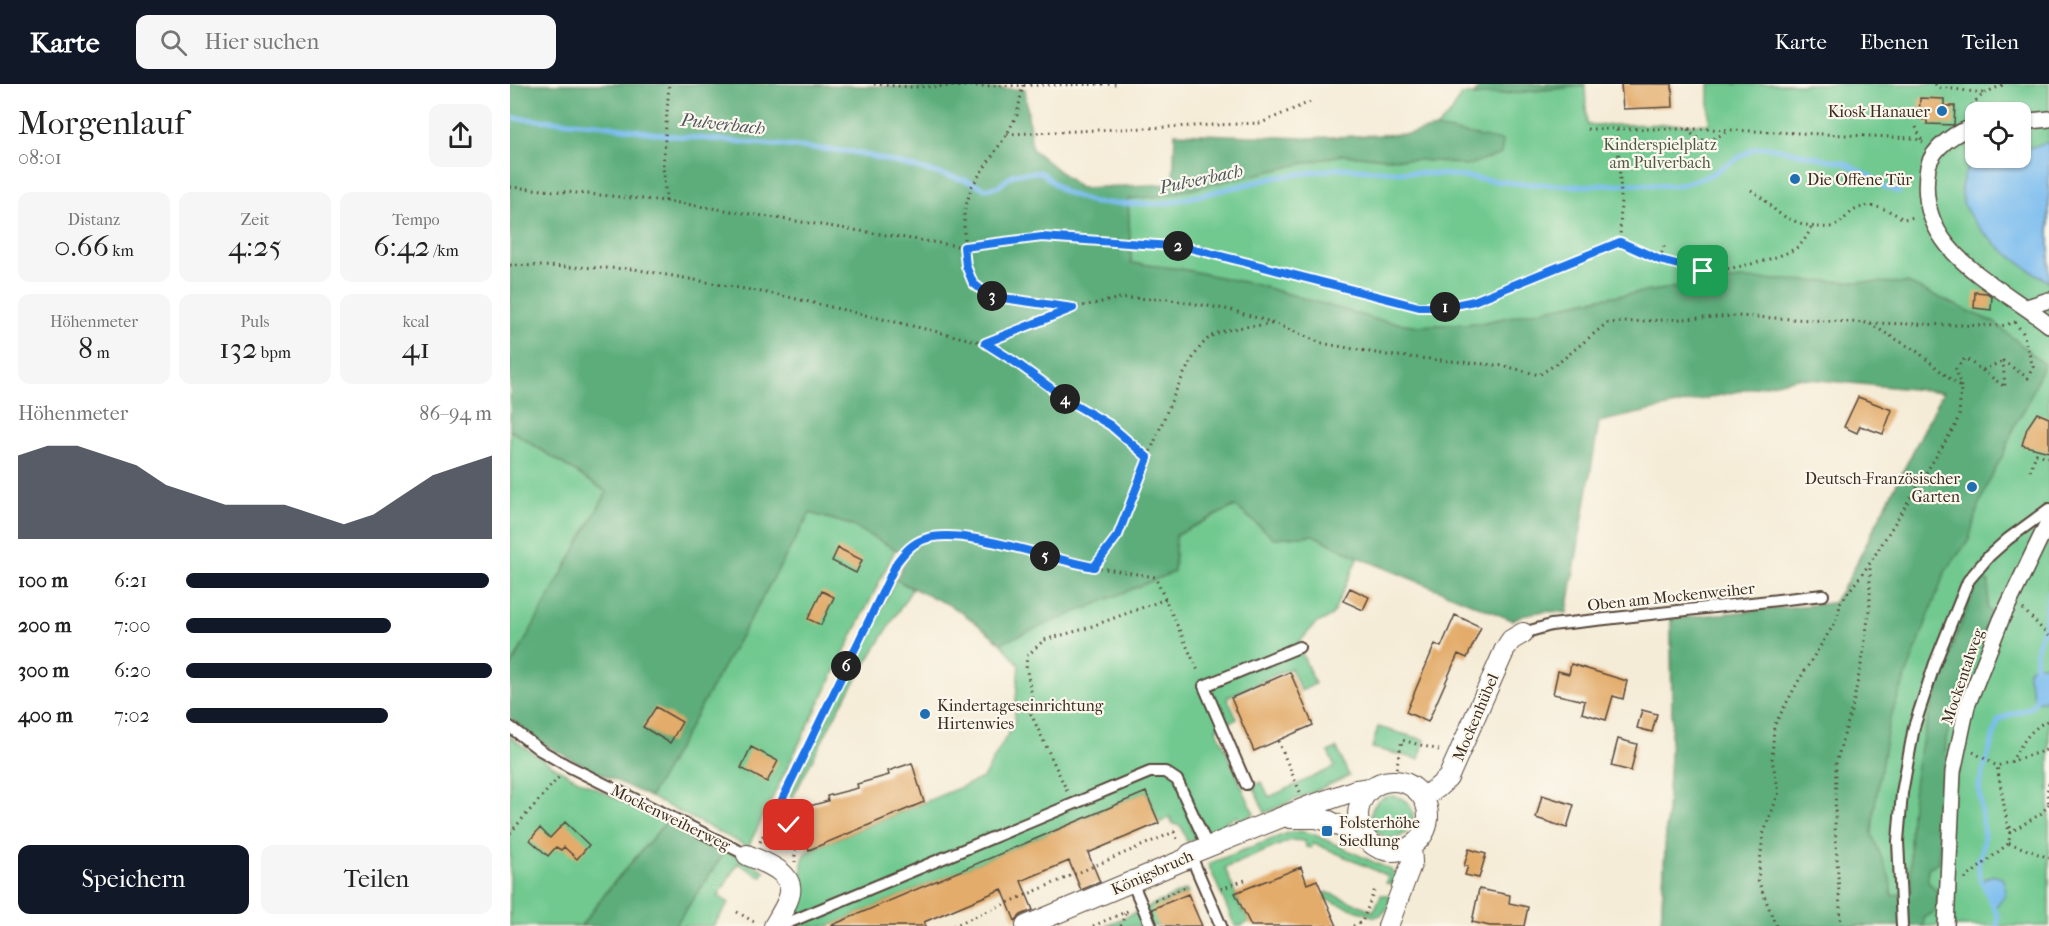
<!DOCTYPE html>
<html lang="de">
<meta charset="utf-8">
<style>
body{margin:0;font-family:"IM FELL French Canon",serif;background:#f6f6f6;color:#222;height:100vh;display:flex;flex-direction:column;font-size:22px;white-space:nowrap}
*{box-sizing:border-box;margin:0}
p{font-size:20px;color:#767676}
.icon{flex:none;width:33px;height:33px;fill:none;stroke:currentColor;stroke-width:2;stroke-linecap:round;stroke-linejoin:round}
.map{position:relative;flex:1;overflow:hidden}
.drawer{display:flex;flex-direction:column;background:#fff;width:510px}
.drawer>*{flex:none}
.buttons{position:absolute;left:1455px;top:18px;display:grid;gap:12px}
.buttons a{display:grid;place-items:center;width:66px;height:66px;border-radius:12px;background:#fff;box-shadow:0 2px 4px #0004;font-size:30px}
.pin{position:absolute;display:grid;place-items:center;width:51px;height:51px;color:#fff;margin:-26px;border-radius:12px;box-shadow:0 3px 9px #0006}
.km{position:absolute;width:30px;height:30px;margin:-15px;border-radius:50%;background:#222;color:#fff;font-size:16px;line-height:30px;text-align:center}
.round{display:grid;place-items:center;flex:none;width:63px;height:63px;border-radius:12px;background:#f6f6f6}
.headline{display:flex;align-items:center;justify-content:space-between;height:102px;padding:0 18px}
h1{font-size:33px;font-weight:600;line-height:45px}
.stats{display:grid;grid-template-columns:repeat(3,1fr);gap:9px;height:102px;padding:6px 18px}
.stats div{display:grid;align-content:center;border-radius:12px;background:#f6f6f6;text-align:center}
.stats b{font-size:30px;font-weight:600}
.stats small{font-size:16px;font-weight:400}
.stats p{font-size:16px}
.chart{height:168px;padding:12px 18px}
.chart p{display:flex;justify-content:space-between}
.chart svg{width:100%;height:108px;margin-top:6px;fill:#111827;opacity:.7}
.primary-button{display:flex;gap:12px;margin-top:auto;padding:12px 18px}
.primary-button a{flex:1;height:69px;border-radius:12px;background:#111827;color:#fff;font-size:24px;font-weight:600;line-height:69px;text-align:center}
.primary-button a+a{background:#f6f6f6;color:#222}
ul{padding:0 18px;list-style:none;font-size:20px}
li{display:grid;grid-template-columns:96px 72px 1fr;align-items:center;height:45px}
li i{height:15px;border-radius:8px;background:#111827}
header{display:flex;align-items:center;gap:36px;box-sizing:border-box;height:84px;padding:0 30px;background:#111827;color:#fff}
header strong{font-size:28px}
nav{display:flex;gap:33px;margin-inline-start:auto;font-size:21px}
.search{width:420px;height:54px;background:#f6f6f6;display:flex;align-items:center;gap:15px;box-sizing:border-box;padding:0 21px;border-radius:12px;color:#767676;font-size:22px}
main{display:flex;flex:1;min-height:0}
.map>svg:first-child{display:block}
</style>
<header>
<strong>Karte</strong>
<div class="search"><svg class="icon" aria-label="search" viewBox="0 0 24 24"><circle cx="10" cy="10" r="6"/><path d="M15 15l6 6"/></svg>Hier suchen</div>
<nav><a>Karte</a><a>Ebenen</a><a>Teilen</a></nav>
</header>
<main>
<section class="drawer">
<div class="headline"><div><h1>Morgenlauf</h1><p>08:01</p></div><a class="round"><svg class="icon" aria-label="share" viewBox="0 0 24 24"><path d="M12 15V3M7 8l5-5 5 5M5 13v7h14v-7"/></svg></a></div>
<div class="stats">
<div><p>Distanz</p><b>0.66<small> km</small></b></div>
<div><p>Zeit</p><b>4:25</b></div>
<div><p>Tempo</p><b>6:42<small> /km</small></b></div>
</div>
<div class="stats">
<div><p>Höhenmeter</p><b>8<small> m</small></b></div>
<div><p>Puls</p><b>132<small> bpm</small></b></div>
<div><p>kcal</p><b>41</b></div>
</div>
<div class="chart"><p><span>Höhenmeter</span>86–94 m</p>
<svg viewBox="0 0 160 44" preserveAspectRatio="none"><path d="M0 44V10L10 6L20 6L30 10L40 14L50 22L60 26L70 30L80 30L90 30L100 34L110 38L120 34L130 26L140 18L150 14L160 10V44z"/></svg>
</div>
<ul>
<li><b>100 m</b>6:21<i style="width:99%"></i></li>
<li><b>200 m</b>7:00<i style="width:67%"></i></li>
<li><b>300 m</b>6:20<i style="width:100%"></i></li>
<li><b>400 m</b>7:02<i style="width:66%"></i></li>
</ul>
<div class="primary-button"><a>Speichern</a><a>Teilen</a></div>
</section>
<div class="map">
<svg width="1539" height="842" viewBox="0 0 1539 842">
<rect width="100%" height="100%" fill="#fbf7ec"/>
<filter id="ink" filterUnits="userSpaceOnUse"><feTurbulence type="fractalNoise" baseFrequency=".0167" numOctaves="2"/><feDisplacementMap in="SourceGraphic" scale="12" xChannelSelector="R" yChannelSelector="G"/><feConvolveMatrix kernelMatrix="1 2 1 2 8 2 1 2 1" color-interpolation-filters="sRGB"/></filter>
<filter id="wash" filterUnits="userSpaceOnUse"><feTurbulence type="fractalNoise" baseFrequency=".008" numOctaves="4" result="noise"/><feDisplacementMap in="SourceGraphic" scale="24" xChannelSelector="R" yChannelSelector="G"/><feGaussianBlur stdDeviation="1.35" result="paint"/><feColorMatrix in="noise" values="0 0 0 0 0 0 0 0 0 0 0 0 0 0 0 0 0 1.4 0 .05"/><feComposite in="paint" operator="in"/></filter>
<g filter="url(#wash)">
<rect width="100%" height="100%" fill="#f5ecd7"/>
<!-- green -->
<path fill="#71c990" stroke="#567a57" stroke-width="1.5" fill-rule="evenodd" d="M1199,0H1539V842H1151L1162,634L1161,535L1323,519L1337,498L1433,308L1230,195L1090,214L971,239L908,242L868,236L747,201L671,185L621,179L618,115L651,112L831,71L939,78L955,82L948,49L926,44L942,28L951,11L995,10L1075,2L1077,41L1199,40ZM1466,28H1510V74H1466Z
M0,346L97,408L0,584Z
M725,422L764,454L803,451L848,473L822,532L805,540L788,560L805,600L791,607L781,584L717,613L727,635L706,644L744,730L729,737L727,732L716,737L718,741L677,758L671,742L663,740L660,733L649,739L636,708L320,842H281C286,832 293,822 294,811C296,794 285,780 299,766L473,694L504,639L509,581L491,559L513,548L666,451Z
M300,429L341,441L386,464L238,763L140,713Z
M386,495L402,505L330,622L283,713L279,712Z
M868,643L915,656L909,675L862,664Z
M0,652C46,690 103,712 156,738L99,804L71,842H0Z
M827,664L839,692L755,729L743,702L752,698L759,713L825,683L818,668Z
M861 733a21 21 0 1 1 42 0a21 21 0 1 1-42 0Z
M790,747L803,750L881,786L888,795L886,800L876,799L878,792L804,759L801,764L796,763L795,757L781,756L715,784L731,824L732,828L734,827L739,838L731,842H725L698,780L778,749Z
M216,766L255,787L251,793L228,779L208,812L219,819L203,842H165Z
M676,806L678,809L652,820L661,842H595Z
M816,808L864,827L871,811H882C879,822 877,830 865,833L815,815Z"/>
<!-- forest -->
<path fill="#5cad7a" stroke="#4c6c4c" stroke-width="1.5" d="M0,0H261L515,5L522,65L570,104L663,100L665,49L796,54L897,50L926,44L993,57L991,70L955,82L939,78L831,71L651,112L618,115L621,179L671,185L747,201L868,236L908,242L971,239L1090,214L1230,195L1398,199L1485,239L1534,280L1516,323L1505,340L1494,369L1479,397L1467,427L1459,456L1435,488L1379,637L1364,727L1362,750L1380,795L1382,812L1401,807C1400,775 1399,742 1403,710C1411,638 1439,571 1465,504L1472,495L1479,498L1477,525L1482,529L1459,578L1436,655L1429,778L1418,784V797L1428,809L1427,826L1414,834V842H1151L1162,634L1161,535L1323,519L1337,498L1433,308L1288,294L1089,338L1057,529C1034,526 1023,527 1002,536L848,473L803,451L764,454L725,422L666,451L664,488L491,559C475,546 459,532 441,522C423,513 404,506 386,495L398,472L341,441L300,429L140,713C100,693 29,665 0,633V584L97,408L0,346Z
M970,0H1075V2L964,12Z
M156,738L216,766L165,842H71L99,805Z"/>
<!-- water -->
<path fill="#79bcef" stroke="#5a7386" stroke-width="1.5" d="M1539,58V198C1513,183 1454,142 1451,110C1450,105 1452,100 1453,96C1455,87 1461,78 1469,74H1510L1511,66Z
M1526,581H1539V610L1534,617H1527C1522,612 1523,608 1521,602C1518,592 1513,586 1526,581Z
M1482,791L1492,794C1499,809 1495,813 1484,824L1473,803L1475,795Z"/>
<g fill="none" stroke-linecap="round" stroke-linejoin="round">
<!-- stream -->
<path stroke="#79bcef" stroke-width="5" d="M0,34L88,40L155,51L344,68L458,97L476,105L489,102L504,90L531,88L554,108L585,119L653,120L768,93L832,84L939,91L1003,99L1068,102L1126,100L1166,102L1198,92L1245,64L1259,63L1335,79L1360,92L1374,103L1389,108
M1525,586L1527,562L1535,540L1539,509
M1487,842L1488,833L1469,791L1468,778L1472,768L1474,753L1469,702L1488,637C1501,626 1526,630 1527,610"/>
</g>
<g id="blocks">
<!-- building -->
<path fill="#e3ac6b" d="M1111,0H1162L1163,23L1113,25Z
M1410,14L1434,15V22H1445L1444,41L1417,40V36L1409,35Z
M1465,208L1477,209L1482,212L1481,226L1464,224Z
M1348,313L1382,326L1373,350L1350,342L1347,349L1334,343Z
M1527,329L1539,334V368L1512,361L1517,344Z
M328,464L352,476L346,489L322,477Z
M840,504L859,513L853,526L833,517Z
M312,507L324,513L311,541L298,535Z
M945,531L971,543L957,574L948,570L918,638L896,628L925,560L931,563Z
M1061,580L1117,597L1113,615L1103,612L1096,636L1072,629L1075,617L1043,610L1048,587L1059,590Z
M780,588L803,641L744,667L721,614Z
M146,623L172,638L160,659L133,643Z
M1132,626L1147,630L1142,648L1127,644Z
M1108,655L1127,660L1121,687L1101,682Z
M241,663L268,677L257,698L231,684Z
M402,679L414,718L299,766L285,726L318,717L317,712L348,704L347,700L379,691L378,687Z
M636,708L649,739L578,769L590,798L571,806L559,777L511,797L523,826L511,831L505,837L492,805L414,838L416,842H320Z
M1032,711L1064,721L1057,744L1026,734Z
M55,738L79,761L67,775L54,763L51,766L46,763L38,772L20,756L30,744L40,754Z
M959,765L976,770L969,794L955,791L958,782H954Z
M791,783L797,800L807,796L827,842H741L725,809Z
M969,805L1000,811L999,819L1018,823L1014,842H980L962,838Z
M678,810L692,842H648L642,825Z"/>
</g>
</g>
<g filter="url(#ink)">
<use href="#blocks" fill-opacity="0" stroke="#57473a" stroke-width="1.5"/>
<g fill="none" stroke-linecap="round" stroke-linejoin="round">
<!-- service casing -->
<g stroke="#57473a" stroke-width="14">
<path id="service" d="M1013,549L1041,541L1313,511
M0,643L30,666L58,682L237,771
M736,700L694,602L789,563
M680,770L711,842
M622,798L641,842
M264,841L275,840L640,688H655L667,696L698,763
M1392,842L1388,757L1392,709L1404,643L1425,579L1458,497L1479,472L1498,455L1539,425"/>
</g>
<!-- pedestrian casing -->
<g stroke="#57473a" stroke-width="18">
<path id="pedestrian" d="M1510,38L1539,35
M1466,43C1447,46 1422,64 1418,83C1403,168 1486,198 1539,241
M1517,223L1539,216
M1436,842L1443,688L1457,622L1491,536L1539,436"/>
</g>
<!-- minor casing -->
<g stroke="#57473a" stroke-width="22">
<path id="minor" d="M848 732a35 35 0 1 1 70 0a35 35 0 1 1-70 0Z
M913,713L927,704L938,694L995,565L1001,556L1013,549
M780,734H806L819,737L856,755
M237,771C254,778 287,789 279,813C276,823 269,833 264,842
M516,842L676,775L680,770L797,723L846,706L861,704
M878,842L902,778L901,762"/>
</g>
<!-- path -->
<path stroke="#57473a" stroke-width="3" stroke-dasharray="1.5 4.5" stroke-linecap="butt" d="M364,0L399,3L608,0
M1425,0L1428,3L1473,9
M513,1L507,31L497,50L462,102L454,128V163L456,182L463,199L479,212L563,224
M1459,27C1467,11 1480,6 1496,0
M1406,43L1412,57
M1077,45H1197L1404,54L1413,58
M1178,45C1190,63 1204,56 1219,46
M1107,46L1111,111L1110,158
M497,50L751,39L800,18
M0,103L156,117L454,163L532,153L676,163L909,223H935L964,217L1110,158C1136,169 1164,185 1193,187C1213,188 1270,175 1286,164C1294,159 1298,150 1302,142
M1241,106C1251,112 1258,120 1266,127C1276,135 1297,143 1310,143C1325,144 1328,141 1338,131C1355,115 1377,124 1393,135L1406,133
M156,117L153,82L159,0
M1150,175L1155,159
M0,181L124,185L274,212L475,259L563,224L611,214L657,215L721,226L764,239L811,259L877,271L995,282L1029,291L1052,276L1097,239L1227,232L1358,239L1491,242L1505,238L1507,236
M1171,182L1175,170
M1473,286L1493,277
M1451,303L1446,285L1455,274L1495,303L1493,277L1518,294L1523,283L1513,249L1505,238
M638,373C651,344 676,272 699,254C713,243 745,242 762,240
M1520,387L1526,370L1539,373
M584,483L645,493L689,589
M1513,525L1539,552
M768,657L790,708
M1463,668L1487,682
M1501,678C1512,660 1519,645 1539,636
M884,696L892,656L929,666
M1539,699L1537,708L1539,721
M557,707L521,630L523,618L516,582L517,572L534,556L574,545L656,515
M270,720L285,756V778
M1539,720L1532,729L1499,749L1487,682L1539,665
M0,749L49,693
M285,756L294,753
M250,758L387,478C395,468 402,459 415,455C451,442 543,476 584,483L608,451L638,374L600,341L559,317L505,278L475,259
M1499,759L1539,774
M1455,795L1499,759L1500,743L1498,739
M711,805L735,796
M645,816L678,802
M227,828L246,839
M443,842L664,748L668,757
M583,842L620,826
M611,842L615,829
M843,842L852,838L865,805
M1266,842L1248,796L1253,751L1269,708L1262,676L1264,642L1289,596L1326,537L1331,518L1360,479L1445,342L1449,331L1451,304L1408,268L1360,240
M1331,842L1325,742L1326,679L1343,620L1353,571L1360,520V481"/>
<!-- service -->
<use href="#service" stroke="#fff" stroke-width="10"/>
<!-- pedestrian -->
<use href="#pedestrian" stroke="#fff" stroke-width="15"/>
<!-- minor -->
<use href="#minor" stroke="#fff" stroke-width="20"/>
</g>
</g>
<g fill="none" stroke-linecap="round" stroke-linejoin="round" filter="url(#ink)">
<!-- route casing -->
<g stroke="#fff" stroke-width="12">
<path id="route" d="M279,741L270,720L387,478C395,468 402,459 415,455C452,442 543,476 584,483L608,451L638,374L600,341L559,317L505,278L475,259L563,224L479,212L463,199L456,182L454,163L532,153L676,163L909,223H935L964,217L1110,158L1150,176L1193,187"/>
</g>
<!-- route -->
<use href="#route" stroke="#1a73e8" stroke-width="8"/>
</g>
<!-- markers -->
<g fill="#1f6fb2" stroke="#fbf7ec" stroke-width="2">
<circle cx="1432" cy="27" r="6"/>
<circle cx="1285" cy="95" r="6"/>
<circle cx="1462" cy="403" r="6"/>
<circle cx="415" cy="630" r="6"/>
<rect x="811" y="741" width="12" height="12" rx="3"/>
</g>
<g text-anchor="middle" stroke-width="4.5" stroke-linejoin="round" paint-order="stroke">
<!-- poi labels -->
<g font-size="16" fill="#3b2a1e" stroke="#fbf7ec" text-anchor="start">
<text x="1420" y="33" text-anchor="end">Kiosk Hanauer</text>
<text x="1297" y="101">Die Offene Tür</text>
<text x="1450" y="400" text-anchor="end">Deutsch-Französischer<tspan x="1450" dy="18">Garten</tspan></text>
<text x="427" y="627">Kindertageseinrichtung<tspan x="427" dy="18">Hirtenwies</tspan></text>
<text x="829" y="744">Folsterhöhe<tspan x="829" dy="18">Siedlung</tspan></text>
</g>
<!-- park labels -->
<g font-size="16" fill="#4b5a40" stroke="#fbf7ec">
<text x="1150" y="66">Kinderspielplatz<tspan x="1150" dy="18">am Pulverbach</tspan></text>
</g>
<!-- street labels -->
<g font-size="16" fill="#3b2a1e" stroke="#fbf7ec">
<text transform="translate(1161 512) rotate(-6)" y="6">Oben am Mockenweiher</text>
<text transform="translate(1452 592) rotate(-71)" y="6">Mockentalweg</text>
<text transform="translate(965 633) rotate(-67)" y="6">Mockenhübel</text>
<text transform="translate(161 733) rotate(26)" y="6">Mockenweiherweg</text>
<text transform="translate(642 788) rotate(-24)" y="6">Königsbruch</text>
</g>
<!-- water labels -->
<g font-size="18" font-style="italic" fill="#4e565d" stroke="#fbf7ec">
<text transform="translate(213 40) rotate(6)" y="6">Pulverbach</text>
<text transform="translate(691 95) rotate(-12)" y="6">Pulverbach</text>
</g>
</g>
</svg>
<div class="buttons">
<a><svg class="icon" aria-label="locate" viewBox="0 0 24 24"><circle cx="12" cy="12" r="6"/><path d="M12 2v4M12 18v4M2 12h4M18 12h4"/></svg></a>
</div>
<div class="pin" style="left:1193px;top:187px;background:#1e9e55"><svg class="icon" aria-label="arrive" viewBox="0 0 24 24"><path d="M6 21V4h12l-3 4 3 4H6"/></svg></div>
<div class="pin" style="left:279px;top:741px;background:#d93025"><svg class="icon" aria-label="check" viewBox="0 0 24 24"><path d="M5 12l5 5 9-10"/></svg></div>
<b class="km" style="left:935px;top:223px">1</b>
<b class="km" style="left:668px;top:162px">2</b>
<b class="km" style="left:482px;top:212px">3</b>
<b class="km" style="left:555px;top:315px">4</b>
<b class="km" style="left:535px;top:472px">5</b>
<b class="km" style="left:336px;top:582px">6</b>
</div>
</main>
